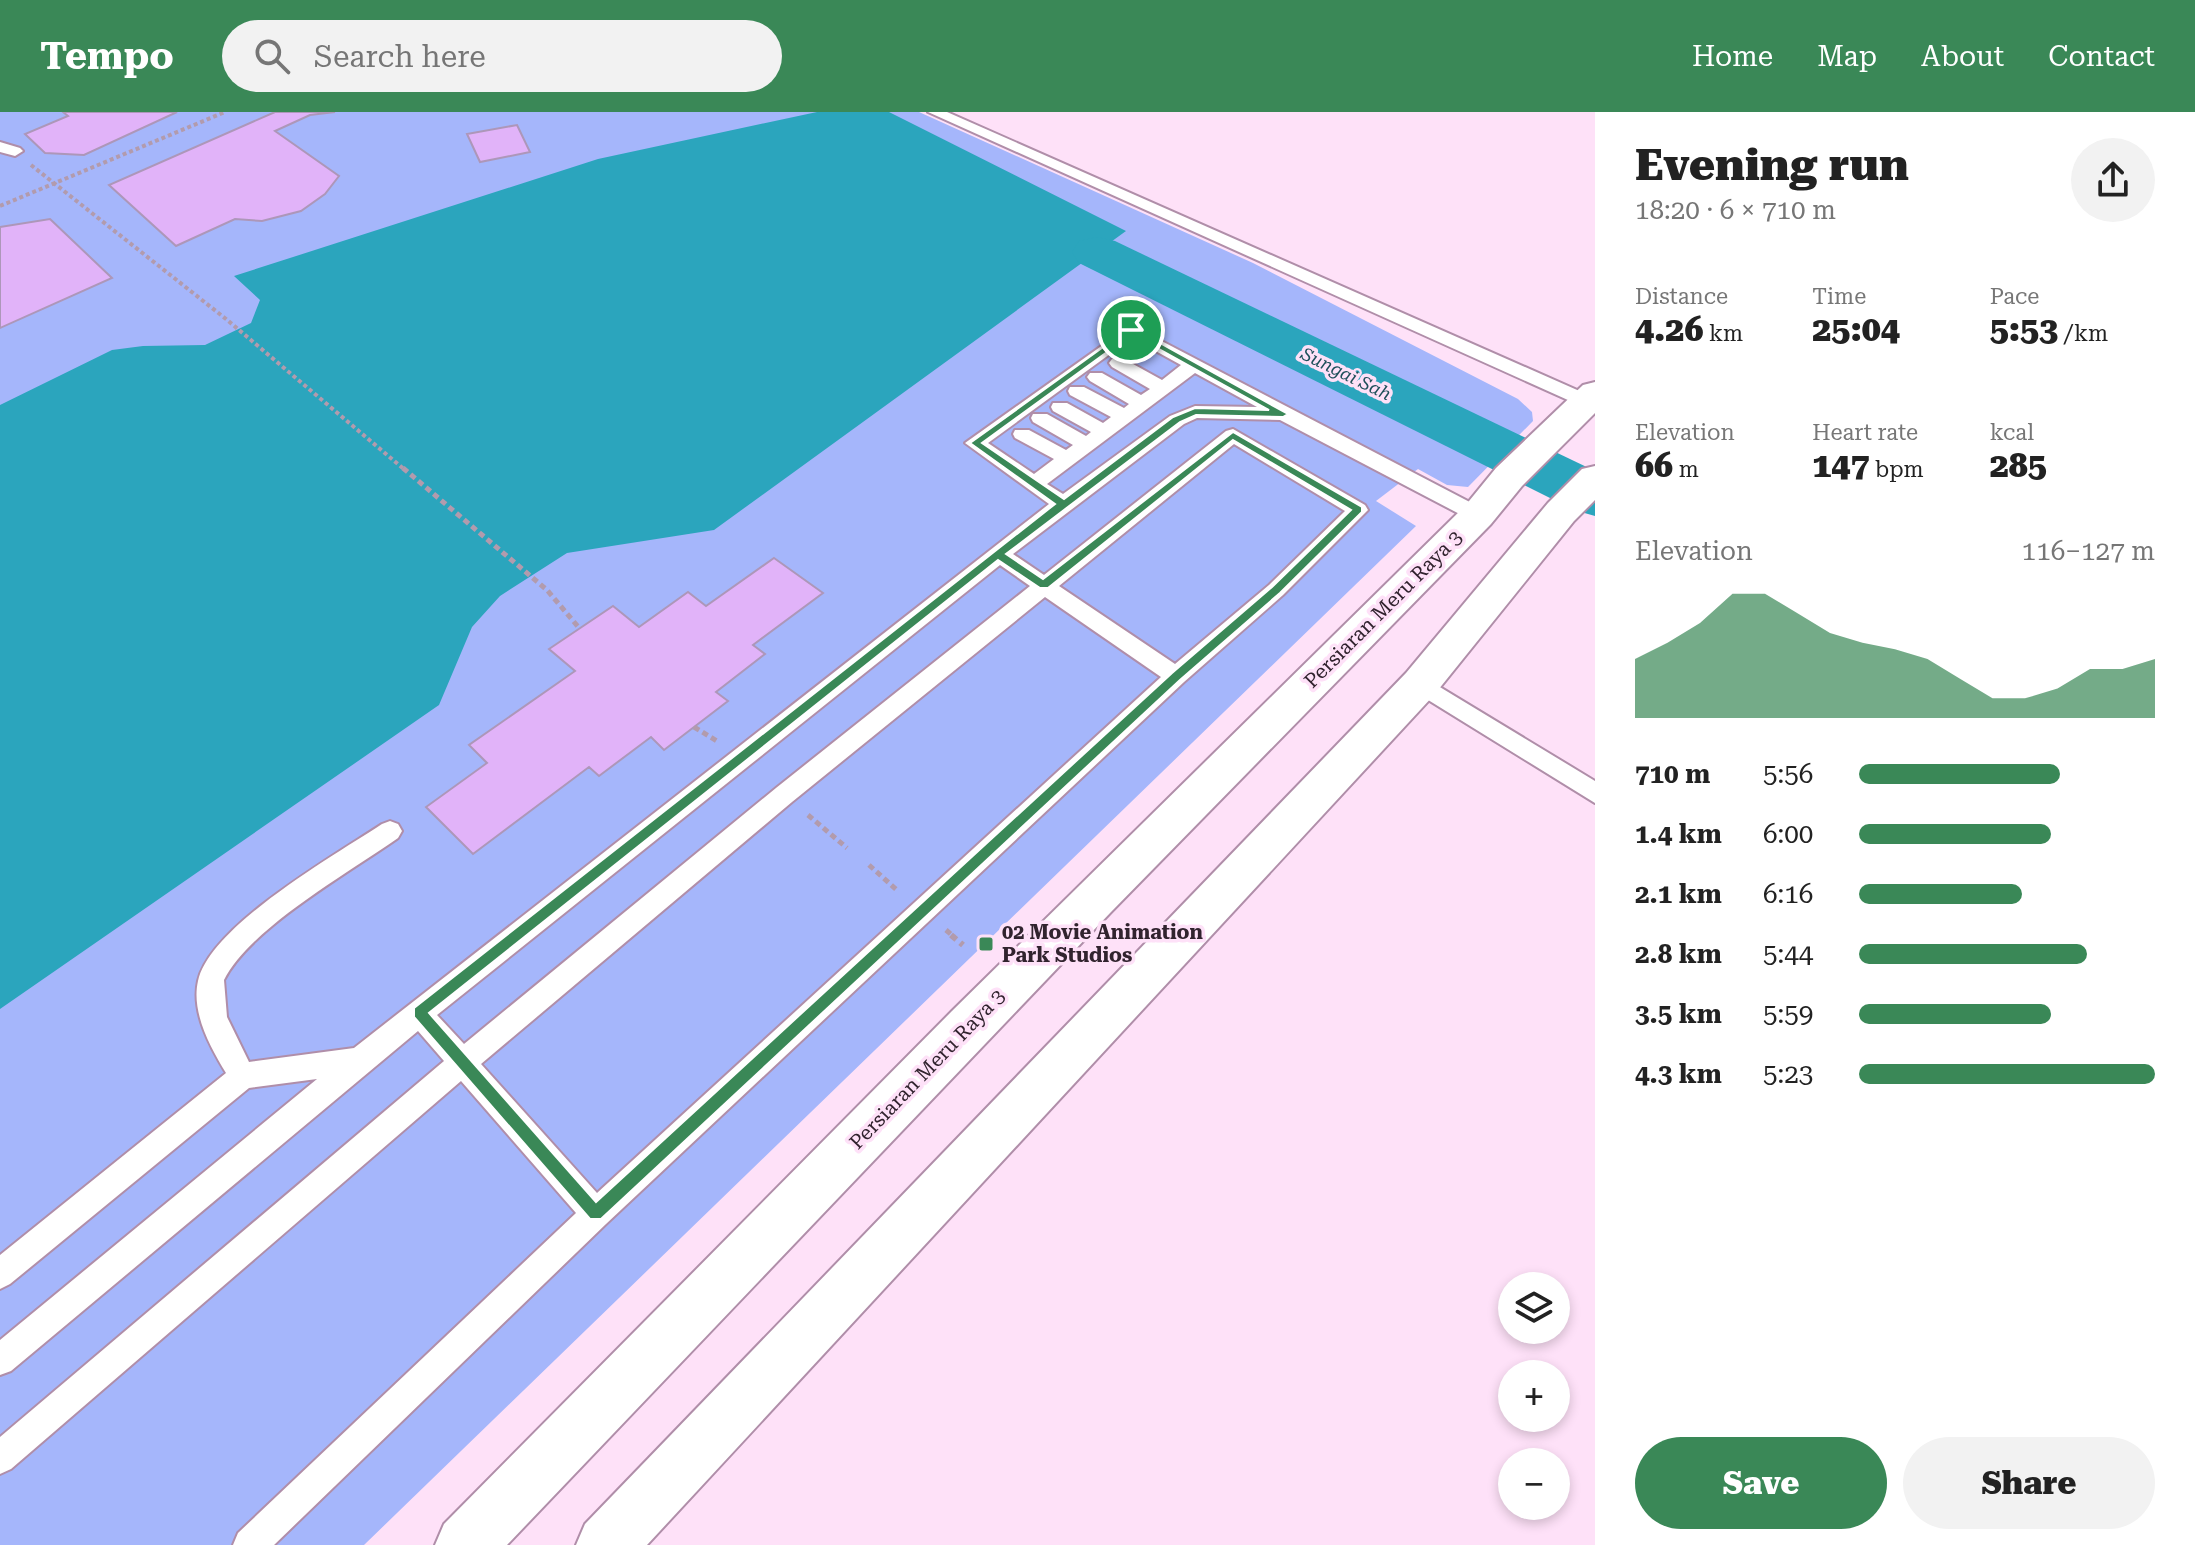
<!DOCTYPE html>
<meta charset="utf-8">
<style>
body{margin:0;font-family:"Roboto Serif",serif;background:#f2f2f2;color:#222;height:100vh;display:flex;flex-direction:column;font-size:30px;white-space:nowrap}
*{box-sizing:border-box;margin:0}
p{font-size:26px;color:#767676}
.icon{flex:none;width:44px;height:44px;fill:none;stroke:currentColor;stroke-width:2;stroke-linecap:round;stroke-linejoin:round}
.map{position:relative;flex:1;overflow:hidden}
.drawer{display:flex;flex-direction:column;background:#fff;width:600px}
.drawer>*{flex:none}
.fabs{position:absolute;left:1498px;top:1160px;display:grid;gap:16px}
.fabs a{display:grid;place-items:center;width:72px;height:72px;border-radius:50%;background:#fff;box-shadow:0 4px 12px #0003;font-size:40px}
.pin{position:absolute;display:grid;place-items:center;width:68px;height:68px;color:#fff;margin:-34px;border:4px solid #fff;border-radius:50%;box-shadow:0 2px 8px #0007}
.round{display:grid;place-items:center;flex:none;width:84px;height:84px;border-radius:42px;background:#f2f2f2}
.overview{display:flex;align-items:center;justify-content:space-between;height:136px;padding:0 40px}
h1{font-size:44px;font-weight:800;line-height:60px}
.figures{display:grid;grid-template-columns:repeat(3,1fr);gap:12px;height:136px;padding:8px 40px}
.figures div{display:grid;align-content:center}
.figures b{font-size:34px;font-weight:800}
.figures small{font-size:22px;font-weight:400}
.figures p{font-size:22px}
.chart{height:224px;padding:16px 40px}
.chart p{display:flex;justify-content:space-between}
.chart svg{width:100%;height:144px;margin-top:8px;fill:#3a8857;opacity:.7}
.primary-button{display:flex;gap:16px;margin-top:auto;padding:16px 40px}
.primary-button a{flex:1;height:92px;border-radius:48px;background:#3a8857;color:#fff;font-size:32px;font-weight:800;line-height:92px;text-align:center}
.primary-button a+a{background:#f2f2f2;color:#222}
ul{padding:0 40px;list-style:none;font-size:26px}
li{display:grid;grid-template-columns:128px 96px 1fr;align-items:center;height:60px}
li i{height:20px;border-radius:10px;background:#3a8857}
header{display:flex;align-items:center;gap:48px;box-sizing:border-box;height:112px;padding:0 40px;background:#3a8857;color:#fff}
header strong{font-size:38px}
nav{display:flex;gap:44px;margin-inline-start:auto;font-size:28px}
.search{width:560px;height:72px;background:#f2f2f2;display:flex;align-items:center;gap:20px;box-sizing:border-box;padding:0 28px;border-radius:44px;color:#767676;font-size:30px}
main{display:flex;flex:1;min-height:0}
.map>svg:first-child{display:block}
</style>
<header>
<strong>Tempo</strong>
<div class="search"><svg class="icon" aria-label="search" viewBox="0 0 24 24"><circle cx="10" cy="10" r="6"/><path d="M15 15l6 6"/></svg>Search here</div>
<nav><a>Home</a><a>Map</a><a>About</a><a>Contact</a></nav>
</header>
<main>
<div class="map">
<svg width="1595" height="1433" viewBox="0 0 1595 1433">
<rect width="100%" height="100%" fill="#fee1f8"/>
<!-- green -->
<path fill="#a5b6fb" d="M0,0H919L1253,151L1518,287L1532,300L1533,309L1468,375L1447,373L1418,357L1376,389L1416,414L364,1433H0Z"/>
<!-- water -->
<path fill="#2ba5bd" d="M817,0H889L1126,119L714,418L567,441L500,484L472,515L439,593L0,897V293L112,238L143,234L205,233L251,211L260,188L234,164L598,47Z"/>
<g fill="none" stroke-linecap="round" stroke-linejoin="round">
<!-- river -->
<path fill="#2ba5bd" fill-rule="evenodd" d="M1097,125L1115,129L1595,359V404L1574,398L1079,151L1072,140L1079,129Z"/>
</g>
<!-- building -->
<path fill="#e1b3f9" stroke="#ad97b9" stroke-width="2" d="M63,0H177L84,43L45,41L25,22L68,4Z
M275,0H335L310,3L275,19L339,64L325,82L301,99L262,109L235,107L176,134L109,73Z
M517,13L530,40L480,50L467,22Z
M50,107L112,166L0,216V115Z
M774,446L823,481L753,533L765,542L716,580L728,589L664,638L651,625L599,664L589,655L473,742L426,695L487,651L469,633L575,559L549,537L613,494L639,515L688,480L706,494Z"/>
<g fill="none" stroke-linecap="round" stroke-linejoin="round">
<!-- lane casing -->
<g stroke="#b08ea9" stroke-width="4">
<path id="lane" d="M928,0H947L1593,285L1595,289L1586,295L1579,293Z
M0,30L20,36L23,39L15,44L0,40Z
M1131,213L1485,398L1488,403L1485,408H1471L1280,308L1197,306L1184,312L1013,442L1044,463L1226,319L1233,317L1365,393L1368,398L1283,483L1184,570L606,1112L274,1433H233L238,1421L576,1101L461,969L11,1357L0,1362V1325L444,949L418,919L11,1259L0,1263V1228L317,967L249,976L10,1172L0,1177V1143L226,961C210,935 191,900 198,869C210,814 335,743 382,712L390,709L398,712L402,719L398,726C350,760 250,816 224,868L227,905L249,950L354,936L1049,392L965,331ZM1132,226L1181,253L1162,268L1124,247H1112L1109,251L1112,255L1150,277L1141,283L1102,261H1090L1087,265L1090,269L1129,292L1124,296L1084,275H1070L1068,279L1070,283L1111,305L1103,311L1067,291H1053L1051,295L1053,299L1091,320L1086,324L1047,302H1033L1031,306L1033,310L1073,333L1066,338L1029,318H1015L1013,322L1015,326L1054,347L1034,362L988,331ZM1195,261L1257,295L1195,294L1170,304L1063,382L1047,372ZM1234,332L1345,399L1269,473L1175,552L1059,474ZM1000,453L1030,474L776,676L464,932L437,903ZM1045,485L1161,565L597,1081L481,952L792,690Z
M1420,563L1595,669V691L1412,578L1409,572L1412,566Z"/>
</g>
<!-- secondary casing -->
<g stroke="#b08ea9" stroke-width="4">
<path id="secondary" d="M1595,270V301L1522,374L1491,412L1111,800L507,1433H435L444,1412L952,899L1465,394L1496,356L1583,273Z
M1595,354V388L1574,409L1434,583L647,1433H576L585,1412L1406,561L1548,391L1582,357Z"/>
</g>
<!-- path-far2 -->
<path stroke="#b29bad" stroke-width="4" stroke-dasharray="4 3" stroke-linecap="butt" d="M31,53L226,207L405,358
M0,94L225,0"/>
<!-- path-far1 -->
<path stroke="#b29bad" stroke-width="5" stroke-dasharray="6 4" stroke-linecap="butt" d="M403,356L547,478L580,517
M694,615L717,629
M808,703L847,736
M869,753L898,779
M946,818L954,825"/>
<!-- path -->
<path stroke="#b29bad" stroke-width="6" stroke-dasharray="7 5" stroke-linecap="butt" d="M951,823L963,833"/>
<!-- lane -->
<use href="#lane" fill="#fff" fill-rule="evenodd"/>
<!-- secondary -->
<use href="#secondary" fill="#fff" fill-rule="evenodd"/>
</g>
<!-- route -->
<path fill="#3a8857" stroke="#fff" stroke-width="2" fill-rule="evenodd" d="M1131,215L1288,302L1283,305L1196,303L1180,310L1006,442L1043,467L1233,320L1362,395V400L1280,481L1180,568L601,1107H590L414,905V896L1055,392L970,331ZM1132,222L1269,298L1195,296L1173,305L1064,387L982,331ZM1233,328L1351,398L1272,475L1172,561L596,1090L429,901L998,448L1040,476H1048Z"/>
<!-- markers -->
<rect fill="#3a8857" stroke="#fee1f8" stroke-width="3" x="978" y="824" width="16" height="16" rx="4"/>
<g text-anchor="middle" stroke-width="7" stroke-linejoin="round" paint-order="stroke">
<!-- far-water labels -->
<g font-size="18" font-style="italic" fill="#1e4f5a" stroke="#fee1f8">
<text transform="translate(1346 262) rotate(26)" y="6">Sungai Sah</text>
</g>
<!-- street labels -->
<g font-size="20" fill="#31232e" stroke="#fee1f8">
<text transform="translate(1383 497) rotate(-45)" y="7">Persiaran Meru Raya 3</text>
<text transform="translate(927 957) rotate(-46)" y="7">Persiaran Meru Raya 3</text>
</g>
<!-- poi labels -->
<g font-size="20" font-weight="bold" fill="#31232e" stroke="#fee1f8" text-anchor="start">
<text x="1002" y="827">02 Movie Animation<tspan x="1002" dy="23">Park Studios</tspan></text>
</g>
</g>
</svg>
<div class="fabs">
<a><svg class="icon" aria-label="layers" viewBox="0 0 24 24"><path d="M12 4l9 5-9 5-9-5zM3 14l9 5 9-5"/></svg></a>
<a>+</a>
<a>−</a>
</div>
<div class="pin" style="left:1131px;top:218px;background:#1e9e55"><svg class="icon" aria-label="arrive" viewBox="0 0 24 24"><path d="M6 21V4h12l-3 4 3 4H6"/></svg></div>
</div>
<section class="drawer">
<div class="overview"><div><h1>Evening run</h1><p>18:20 · 6 × 710 m</p></div><a class="round"><svg class="icon" aria-label="share" viewBox="0 0 24 24"><path d="M12 15V3M7 8l5-5 5 5M5 13v7h14v-7"/></svg></a></div>
<div class="figures">
<div><p>Distance</p><b>4.26<small> km</small></b></div>
<div><p>Time</p><b>25:04</b></div>
<div><p>Pace</p><b>5:53<small> /km</small></b></div>
</div>
<div class="figures">
<div><p>Elevation</p><b>66<small> m</small></b></div>
<div><p>Heart rate</p><b>147<small> bpm</small></b></div>
<div><p>kcal</p><b>285</b></div>
</div>
<div class="chart"><p><span>Elevation</span>116–127 m</p>
<svg viewBox="0 0 160 44" preserveAspectRatio="none"><path d="M0 44V26L10 21L20 15L30 6L40 6L50 12L60 18L70 21L80 23L90 26L100 32L110 38L120 38L130 35L140 29L150 29L160 26V44z"/></svg>
</div>
<ul>
<li><b>710 m</b>5:56<i style="width:68%"></i></li>
<li><b>1.4 km</b>6:00<i style="width:65%"></i></li>
<li><b>2.1 km</b>6:16<i style="width:55%"></i></li>
<li><b>2.8 km</b>5:44<i style="width:77%"></i></li>
<li><b>3.5 km</b>5:59<i style="width:65%"></i></li>
<li><b>4.3 km</b>5:23<i style="width:100%"></i></li>
</ul>
<div class="primary-button"><a>Save</a><a>Share</a></div>
</section>
</main>
